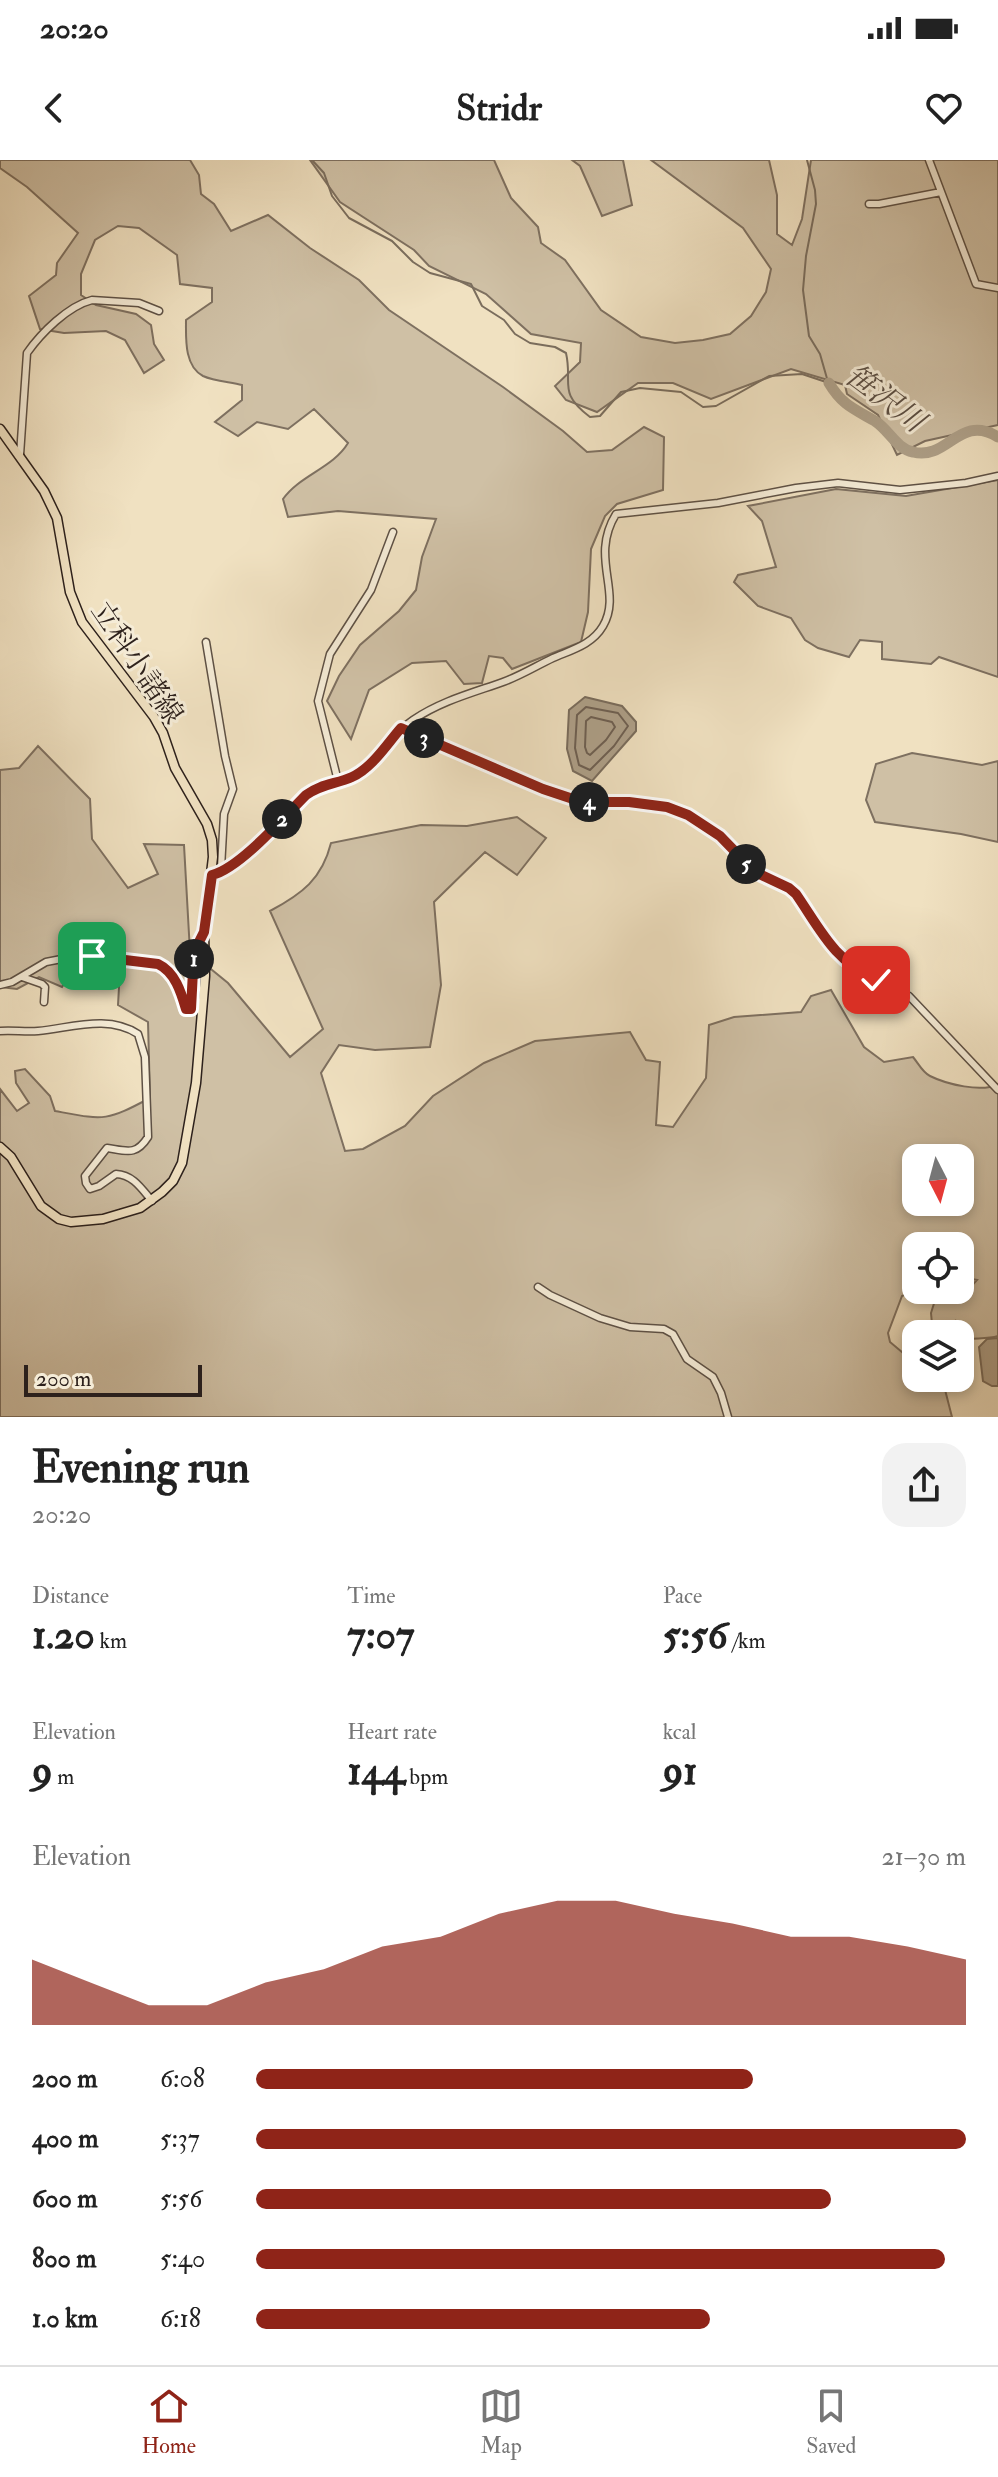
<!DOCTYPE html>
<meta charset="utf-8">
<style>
body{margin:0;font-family:"IM FELL Double Pica","Noto Serif JP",serif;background:#f2f2f2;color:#222;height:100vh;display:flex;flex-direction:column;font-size:30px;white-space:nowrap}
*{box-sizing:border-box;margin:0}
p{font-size:26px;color:#767676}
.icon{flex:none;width:44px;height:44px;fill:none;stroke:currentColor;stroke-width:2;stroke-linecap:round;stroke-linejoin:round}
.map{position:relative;height:1257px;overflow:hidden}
.details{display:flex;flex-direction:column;background:#fff;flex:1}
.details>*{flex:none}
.needle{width:52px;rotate:174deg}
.fabs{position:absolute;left:902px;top:984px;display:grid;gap:16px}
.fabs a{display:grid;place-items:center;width:72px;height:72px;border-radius:16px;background:#fff;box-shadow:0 4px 12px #0003;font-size:40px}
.scale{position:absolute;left:24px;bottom:20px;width:178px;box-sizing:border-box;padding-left:8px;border:4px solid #2d211c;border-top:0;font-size:22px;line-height:28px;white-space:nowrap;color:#2d211c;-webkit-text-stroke:6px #f5ecd7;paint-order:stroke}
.pin{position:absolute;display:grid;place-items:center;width:68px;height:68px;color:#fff;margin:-34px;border-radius:16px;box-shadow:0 4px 12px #0006}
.km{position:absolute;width:40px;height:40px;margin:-20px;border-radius:50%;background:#222;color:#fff;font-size:22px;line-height:40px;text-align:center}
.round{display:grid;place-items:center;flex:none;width:84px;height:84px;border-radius:24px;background:#f2f2f2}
.head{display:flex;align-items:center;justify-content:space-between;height:136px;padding:0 32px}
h1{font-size:44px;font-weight:700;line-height:60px}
.metrics{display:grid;grid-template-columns:repeat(3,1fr);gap:12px;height:136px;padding:8px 32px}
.metrics div{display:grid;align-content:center}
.metrics b{font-size:40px;font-weight:700}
.metrics small{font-size:22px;font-weight:400}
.metrics p{font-size:22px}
.chart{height:224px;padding:16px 32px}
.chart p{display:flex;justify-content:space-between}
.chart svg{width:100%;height:144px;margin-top:8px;fill:#8f2418;opacity:.7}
ul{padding:0 32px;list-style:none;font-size:26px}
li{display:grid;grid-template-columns:128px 96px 1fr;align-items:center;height:60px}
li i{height:20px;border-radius:10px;background:#8f2418}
.status{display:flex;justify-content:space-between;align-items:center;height:56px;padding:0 40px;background:#fff;direction:ltr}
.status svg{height:22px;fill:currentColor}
header{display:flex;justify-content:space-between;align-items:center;height:104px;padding:0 32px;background:#fff;font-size:36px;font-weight:700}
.tab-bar{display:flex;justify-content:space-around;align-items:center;height:112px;border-top:2px solid #e0e0e0;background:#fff;font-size:22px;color:#767676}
.tab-bar a{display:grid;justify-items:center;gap:4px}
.tab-bar .active{color:#8f2418}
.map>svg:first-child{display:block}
</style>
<div class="status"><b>20:20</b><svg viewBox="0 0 49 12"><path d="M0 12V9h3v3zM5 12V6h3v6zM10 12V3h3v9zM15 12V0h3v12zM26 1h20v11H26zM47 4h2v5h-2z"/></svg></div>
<header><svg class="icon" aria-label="back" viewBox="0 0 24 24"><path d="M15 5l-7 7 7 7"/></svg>Stridr<svg class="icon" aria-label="heart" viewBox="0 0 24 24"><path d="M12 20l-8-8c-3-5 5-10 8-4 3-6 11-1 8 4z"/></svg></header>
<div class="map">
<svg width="998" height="1257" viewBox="0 0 998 1257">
<rect width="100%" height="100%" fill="#f0e1c1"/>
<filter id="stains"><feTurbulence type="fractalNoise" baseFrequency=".0025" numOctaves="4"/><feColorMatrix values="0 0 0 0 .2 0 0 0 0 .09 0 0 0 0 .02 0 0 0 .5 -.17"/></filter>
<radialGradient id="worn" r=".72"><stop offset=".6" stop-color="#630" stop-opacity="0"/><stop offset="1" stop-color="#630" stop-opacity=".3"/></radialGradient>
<!-- green -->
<path fill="#cfc0a5" stroke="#7e7060" stroke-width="2" fill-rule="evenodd" d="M0,0H190L199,15L201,34L214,44L231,71L268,55L310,88L359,120L389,150L503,227L563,271L587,292L612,290L644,267L664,277L663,330L617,344L605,356L591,389L588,452L581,482L512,509L503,498L489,496L482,523L464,524L446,501L412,503L369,530L351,579L327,541L339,516L360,485L399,451L416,430L422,397L436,359L338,351L288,357L283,339C300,315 333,308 348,283L314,249L288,269L257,262L238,276L215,262L242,240V225C230,222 214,221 203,216C184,206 186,178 186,160L212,142V128L180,124L177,95L139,68L118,66L95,80L81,114V135L96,145L136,154L151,165L154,184L164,200L144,213L125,180L106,171L64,173L40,169L29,136L56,115L57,103L78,73L27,27L0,8Z
M310,0H494L511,38L538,67L541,83L565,100L601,150L641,177L675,183L703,180L730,174L751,156L766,132L771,109L743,68L651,0H769L777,35V74L792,85L802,59L811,0H998V265L925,281L897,295L878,255L847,234L845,225L791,209L711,239L673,223H638L597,252L566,240L555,226L580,202L581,183L531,174L486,134L429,106L414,90L340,42Z
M572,0H623L632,45L602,56L580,6Z
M998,320V517L939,497L931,504L882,499V482L860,480L849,497L818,488L805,480L791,458L758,446L734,422L738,415L776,407L762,361L748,346L836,329L906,336Z
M38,586L90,639L92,679L128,728L158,714L144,684L184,685L190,792L228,823L290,897L323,869L270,751C302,734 322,719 331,683L421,665L467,666L517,657L546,678L517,715L485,692L434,742L441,825L430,887L375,890L339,885L321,913L345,991L363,989L405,966L433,936L484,903L535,881L630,872L646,900L660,902L656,965L673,967L706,918L709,865L734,857L801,852L811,836L831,830L864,887L884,902L913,897C918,903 923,913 930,916C946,924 982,933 998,924V1176C985,1180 972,1177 960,1181V1174H954L955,1161L936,1170L938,1174H933L931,1153L936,1137L932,1130H923H955L958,1141L977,1120L960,1117V1086H916V1130L902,1136L888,1173L890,1182L909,1198L916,1197V1218H942L952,1257H0V929L17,951L29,943L16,923L15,911L25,909L50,936L55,951C104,960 105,962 150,938L148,862L118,845L120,810L76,806L62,827L39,817L17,829L0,827V610L19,608ZM916,998H960V1042H916Z
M912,593L982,605L998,601V682L961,674L875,662L866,640L876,604Z"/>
<!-- water -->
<path fill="#aea089" stroke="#7a6d5d" stroke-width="2" d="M585,537L622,546L636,562V571L592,621L573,611L567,589L569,550Z
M998,1178V1226H992L983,1221L979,1187L987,1179Z"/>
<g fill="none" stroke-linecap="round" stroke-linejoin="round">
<!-- shore -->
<path stroke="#6e6052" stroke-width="2" d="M586,547L618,553L628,566L614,586L590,610L579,605L575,588L577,555Z
M591,557L612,562L615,567L606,580L590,595L587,593L585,587L586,561Z"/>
<!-- stream -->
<path stroke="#7a6d5d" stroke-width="2" d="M312,0L324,13L332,36L349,58L392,81L413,102L430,113L471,124L482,146L504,160L515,174L530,183L555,187L566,193C573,224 557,232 590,257L600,256L621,232L640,228L681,232L703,247L716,246L769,216L802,214L829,223
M807,0L815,30L816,44L806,96L803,130L809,176L820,194L828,222"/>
<!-- river -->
<path stroke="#aea089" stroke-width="11" d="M829,223C842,245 854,249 875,261C889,270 897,289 913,292C948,301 959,253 998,277"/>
<!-- minor casing -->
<g stroke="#5e5145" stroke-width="9">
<path id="minor" d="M929,0L976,124L998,128
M869,44H879L941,32
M20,295L27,193C41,173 68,146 92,140L139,143L159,151
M206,482L225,596L233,629L224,654L221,708L215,713
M401,568L543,629L576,640L629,642L667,647L688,655L720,676L755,712L789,728L796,734L833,790L845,802L856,810L909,836L998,930
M338,621L318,541L330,494L371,430L393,372
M212,715C240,709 284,657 306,635C323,623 344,623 361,611C381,597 393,573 413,560C441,541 472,533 503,522C520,516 536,506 553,498C571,490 592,485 603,466C623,432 589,398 616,354L718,343L796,328L838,323L900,330L966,323L998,316
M22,817L42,824L45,827L44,842
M0,825L12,822L46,802L77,796L158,804L172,813L188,850L191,849L194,792L202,775
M0,871C13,870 25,872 38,871C71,868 108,854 138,874L145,897L148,977C136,996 127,991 107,988L85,1016L86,1023L90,1029L99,1026L116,1014C133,1015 141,1028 152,1041
M538,1127L550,1135L600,1158L630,1167L664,1169L673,1174L687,1199L713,1217L721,1233L728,1257"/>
</g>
<!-- major casing -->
<g stroke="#2d211c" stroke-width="11">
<path id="major" d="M0,269L44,331L57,358L70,432L82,462L154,557L163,573L175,608L207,664L212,680L213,697L204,772L205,816L196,923L182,1003L173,1021L162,1032L140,1048L103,1059L71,1062L59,1059L41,1046L11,997L0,987"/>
</g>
<!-- minor -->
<use href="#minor" stroke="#f5ecd7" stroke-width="6"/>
<!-- major -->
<use href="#major" stroke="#f0e1c1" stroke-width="8"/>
</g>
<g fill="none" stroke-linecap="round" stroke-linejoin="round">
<!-- route casing -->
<g stroke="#fff" stroke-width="16">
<path id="route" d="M92,796L158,804C175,812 181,832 186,849H191L194,792L204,772L212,715C240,708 284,657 306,635C321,624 336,624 352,617C372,608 387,584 401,568L543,629L576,640L587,642H629L667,647L688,655L720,676L755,712L789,728L796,734C822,772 833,799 876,820"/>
</g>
<!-- route -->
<use href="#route" stroke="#8f2418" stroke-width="10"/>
</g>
<g text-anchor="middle" stroke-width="6" stroke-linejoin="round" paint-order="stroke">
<!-- street labels -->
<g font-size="28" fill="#2d211c" stroke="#f5ecd7">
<text transform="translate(138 502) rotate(56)" y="10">立科小諸線</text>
</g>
<!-- water labels -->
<g font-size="30" font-style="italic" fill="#5a4d42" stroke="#f5ecd7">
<text transform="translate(885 238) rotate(37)" y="10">笹沢川</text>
</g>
</g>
<rect width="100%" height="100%" filter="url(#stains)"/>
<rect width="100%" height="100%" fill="url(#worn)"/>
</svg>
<div class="fabs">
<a><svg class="needle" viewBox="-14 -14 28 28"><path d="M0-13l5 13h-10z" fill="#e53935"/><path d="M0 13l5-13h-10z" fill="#767676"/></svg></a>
<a><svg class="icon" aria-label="locate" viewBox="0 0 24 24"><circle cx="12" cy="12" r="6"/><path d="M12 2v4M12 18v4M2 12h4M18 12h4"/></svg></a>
<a><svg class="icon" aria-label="layers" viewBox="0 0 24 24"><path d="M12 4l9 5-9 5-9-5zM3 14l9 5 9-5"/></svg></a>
</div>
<div class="scale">200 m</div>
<div class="pin" style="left:92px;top:796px;background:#1e9e55"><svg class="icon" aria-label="arrive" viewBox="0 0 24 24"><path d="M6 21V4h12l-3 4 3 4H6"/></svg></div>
<div class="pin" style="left:876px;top:820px;background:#d93025"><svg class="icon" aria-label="check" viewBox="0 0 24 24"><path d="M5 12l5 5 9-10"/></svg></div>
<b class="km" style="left:194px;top:799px">1</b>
<b class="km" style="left:282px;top:659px">2</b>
<b class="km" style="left:424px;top:578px">3</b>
<b class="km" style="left:589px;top:642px">4</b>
<b class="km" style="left:746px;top:704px">5</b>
</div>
<section class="details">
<div class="head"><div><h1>Evening run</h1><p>20:20</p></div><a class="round"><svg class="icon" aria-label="share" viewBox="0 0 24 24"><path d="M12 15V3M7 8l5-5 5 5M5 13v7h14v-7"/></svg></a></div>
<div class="metrics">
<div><p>Distance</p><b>1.20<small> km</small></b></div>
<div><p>Time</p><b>7:07</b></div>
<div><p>Pace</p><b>5:56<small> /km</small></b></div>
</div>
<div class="metrics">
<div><p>Elevation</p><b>9<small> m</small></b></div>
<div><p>Heart rate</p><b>144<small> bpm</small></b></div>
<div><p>kcal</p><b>91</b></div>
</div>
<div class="chart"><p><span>Elevation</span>21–30 m</p>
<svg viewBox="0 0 160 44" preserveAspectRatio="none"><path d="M0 44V24L10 31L20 38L30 38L40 31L50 27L60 20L70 17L80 10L90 6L100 6L110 10L120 13L130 17L140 17L150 20L160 24V44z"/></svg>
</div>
<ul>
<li><b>200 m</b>6:08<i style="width:70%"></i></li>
<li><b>400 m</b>5:37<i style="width:100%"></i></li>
<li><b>600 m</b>5:56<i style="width:81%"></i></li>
<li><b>800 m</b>5:40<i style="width:97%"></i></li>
<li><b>1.0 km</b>6:18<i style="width:64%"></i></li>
</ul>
</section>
<nav class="tab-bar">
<a class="active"><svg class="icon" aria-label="home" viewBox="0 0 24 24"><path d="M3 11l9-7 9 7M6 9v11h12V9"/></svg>Home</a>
<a><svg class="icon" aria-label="map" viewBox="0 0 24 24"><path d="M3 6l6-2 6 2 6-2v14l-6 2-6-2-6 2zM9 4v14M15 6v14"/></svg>Map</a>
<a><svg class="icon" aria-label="saved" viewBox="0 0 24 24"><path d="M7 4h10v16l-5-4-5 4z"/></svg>Saved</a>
</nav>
